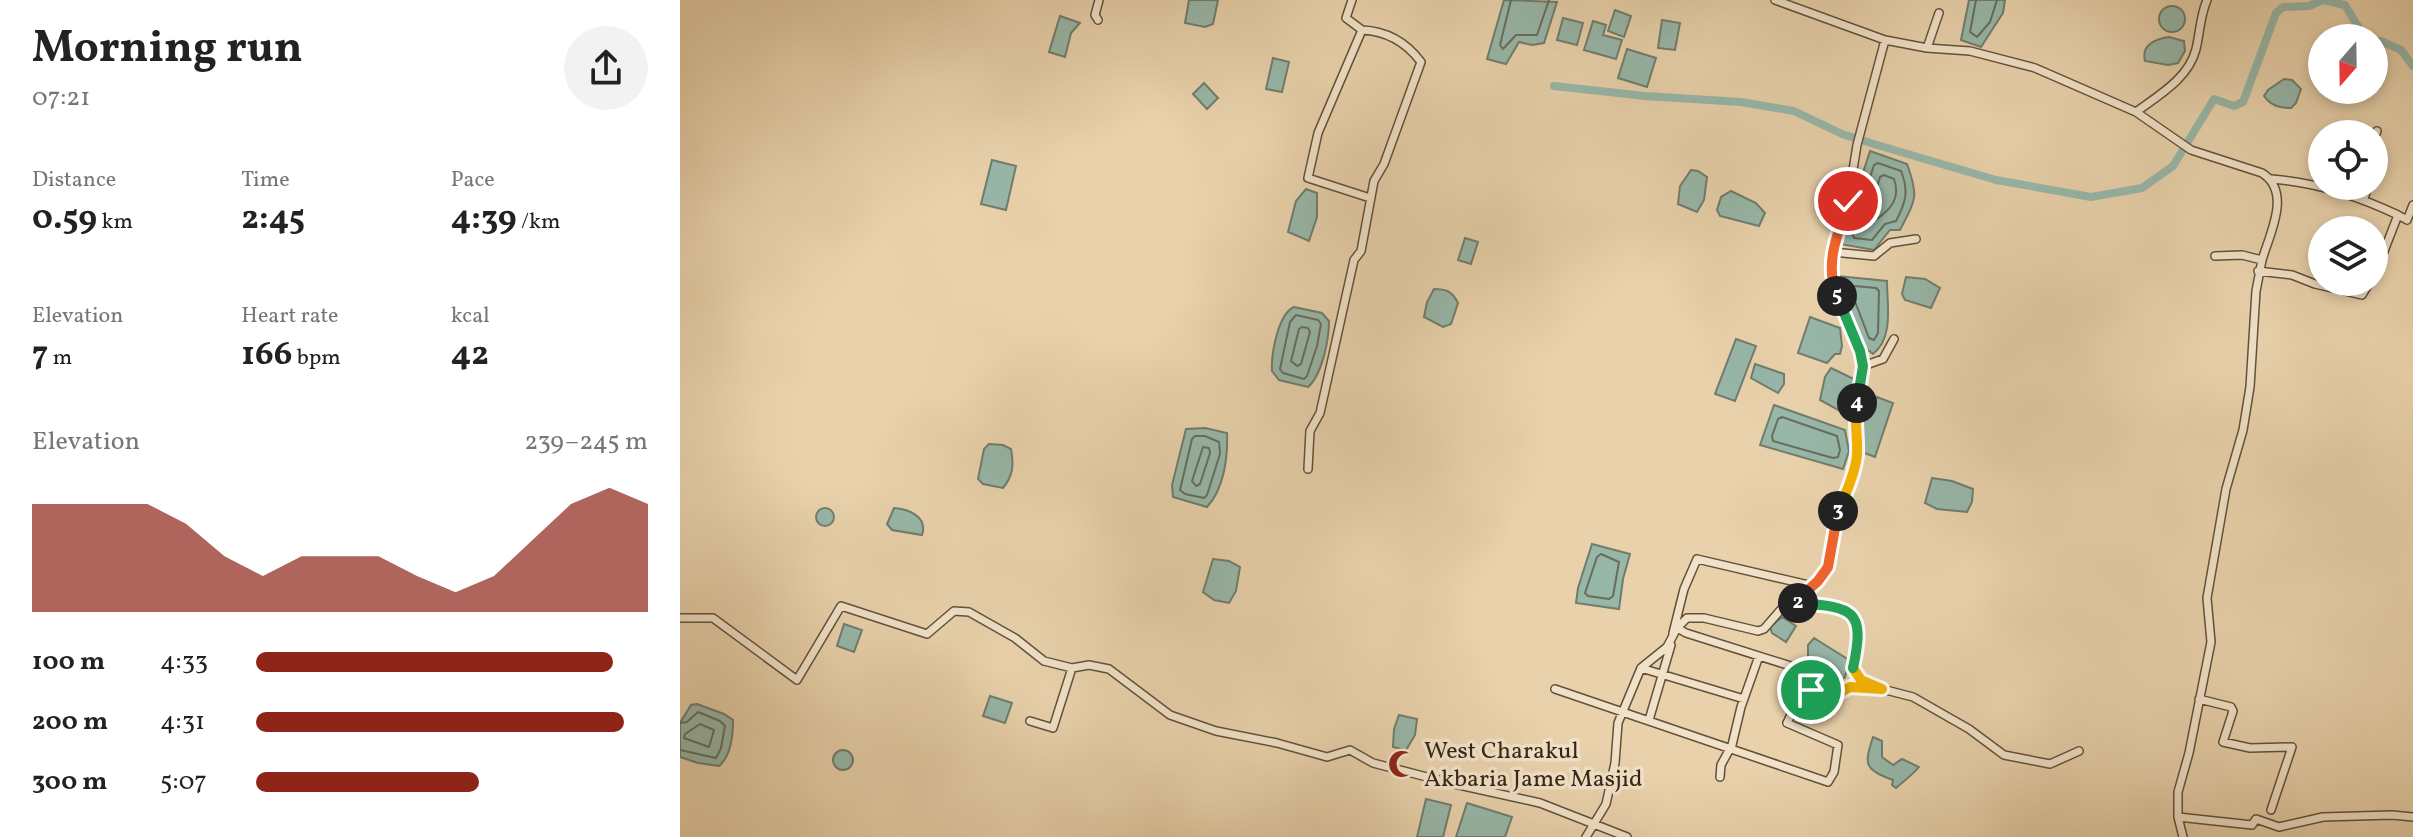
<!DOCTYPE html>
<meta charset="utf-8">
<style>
body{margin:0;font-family:Vollkorn,serif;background:#f2f2f2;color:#222;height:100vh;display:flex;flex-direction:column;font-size:30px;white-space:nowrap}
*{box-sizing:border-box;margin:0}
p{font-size:26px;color:#767676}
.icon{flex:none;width:44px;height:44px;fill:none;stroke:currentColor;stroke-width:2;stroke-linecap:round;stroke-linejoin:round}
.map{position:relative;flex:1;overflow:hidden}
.side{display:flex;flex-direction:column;background:#fff;width:680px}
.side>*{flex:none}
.needle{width:52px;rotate:200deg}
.fabs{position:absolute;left:1628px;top:24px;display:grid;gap:16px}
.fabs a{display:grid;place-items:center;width:80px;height:80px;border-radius:50%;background:#fff;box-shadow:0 4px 12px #0003;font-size:40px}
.pin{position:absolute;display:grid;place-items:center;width:68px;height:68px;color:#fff;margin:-34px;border:4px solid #fff;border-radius:50%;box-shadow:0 2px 8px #0007}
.km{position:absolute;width:40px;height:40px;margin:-20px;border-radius:50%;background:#222;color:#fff;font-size:22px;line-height:40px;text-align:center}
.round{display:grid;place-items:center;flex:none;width:84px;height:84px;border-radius:42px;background:#f2f2f2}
.headline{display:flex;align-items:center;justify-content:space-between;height:136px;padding:0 32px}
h1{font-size:44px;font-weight:700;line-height:60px}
.figures{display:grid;grid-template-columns:repeat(3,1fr);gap:12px;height:136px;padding:8px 32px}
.figures div{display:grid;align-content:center}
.figures b{font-size:34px;font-weight:700}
.figures small{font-size:22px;font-weight:400}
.figures p{font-size:22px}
.chart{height:224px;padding:16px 32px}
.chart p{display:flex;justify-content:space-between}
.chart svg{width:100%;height:144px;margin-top:8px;fill:#8f2418;opacity:.7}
ul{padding:0 32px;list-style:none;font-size:26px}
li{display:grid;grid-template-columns:128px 96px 1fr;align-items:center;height:60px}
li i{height:20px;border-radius:10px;background:#8f2418}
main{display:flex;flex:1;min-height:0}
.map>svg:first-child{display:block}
</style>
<main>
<section class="side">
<div class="headline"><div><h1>Morning run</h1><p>07:21</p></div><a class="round"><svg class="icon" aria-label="share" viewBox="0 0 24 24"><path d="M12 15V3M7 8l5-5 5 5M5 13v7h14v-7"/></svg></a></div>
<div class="figures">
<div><p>Distance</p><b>0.59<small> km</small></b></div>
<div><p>Time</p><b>2:45</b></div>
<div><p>Pace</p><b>4:39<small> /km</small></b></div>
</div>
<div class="figures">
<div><p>Elevation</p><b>7<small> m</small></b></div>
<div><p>Heart rate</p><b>166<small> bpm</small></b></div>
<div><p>kcal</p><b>42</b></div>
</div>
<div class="chart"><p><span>Elevation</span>239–245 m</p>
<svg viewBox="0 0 160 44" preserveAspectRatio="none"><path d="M0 44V11L10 11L20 11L30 11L40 17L50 27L60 33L70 27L80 27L90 27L100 33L110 38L120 33L130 22L140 11L150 6L160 11V44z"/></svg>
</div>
<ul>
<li><b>100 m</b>4:33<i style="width:91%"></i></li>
<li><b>200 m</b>4:31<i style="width:94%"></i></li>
<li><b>300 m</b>5:07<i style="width:57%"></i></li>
</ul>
</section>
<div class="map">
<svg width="1733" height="837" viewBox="0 0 1733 837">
<rect width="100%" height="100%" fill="#e8d1ab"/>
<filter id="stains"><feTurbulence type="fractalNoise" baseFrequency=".0025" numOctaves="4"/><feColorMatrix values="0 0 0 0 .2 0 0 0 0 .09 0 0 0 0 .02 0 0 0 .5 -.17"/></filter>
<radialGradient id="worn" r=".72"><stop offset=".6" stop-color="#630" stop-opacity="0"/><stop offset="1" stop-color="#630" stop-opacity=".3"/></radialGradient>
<!-- water -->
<path fill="#97b7a9" stroke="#707d6d" stroke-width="2" d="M509,0H538L533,24L525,27L505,23Z
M824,0L877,2L864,43L852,45L839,42L826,64L807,59Z
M1289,0H1325L1323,13L1301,47L1281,40Z
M1479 19a13 13 0 1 1 26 0a13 13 0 1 1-26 0Z
M935,10L951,16L944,37L928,31Z
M380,16L400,23L391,33L385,57L369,52Z
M883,18L903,23L897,45L877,40Z
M982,20L1000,23L995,50L978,48Z
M913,21L926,25L923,35L942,40L936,59L904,50Z
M1489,37L1504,41L1505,51L1498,63L1488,65L1465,61C1461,45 1475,39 1489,37Z
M947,49L976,58L967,87L938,78Z
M593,58L609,62L602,92L586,89Z
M1604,79L1612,80L1621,89L1616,103L1611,108C1600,108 1591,106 1584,96L1588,90Z
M524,83L538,98L527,109L513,94Z
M1190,151L1227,164C1239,197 1236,199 1220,230H1210L1194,250L1160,244Z
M312,160L336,166L326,210L301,204Z
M1011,170L1018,171L1027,177L1024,200L1017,212L998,204L1000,186Z
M626,189L637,193V217L629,241L608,232L616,201Z
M1051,191L1076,203L1085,213L1079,226L1040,216L1037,210L1041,197Z
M785,238L798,242L791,264L778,260Z
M1157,276L1207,281C1207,304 1214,338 1193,354L1184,347Z
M1226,277L1245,279L1260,288L1251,308L1225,300L1222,294Z
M754,289C766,289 772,291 778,303L771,324L763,327L744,317L747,302Z
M614,307L642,313L649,321C649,340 642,375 628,387L599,380L592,371C591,354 598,314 614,307Z
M1130,317L1160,328L1162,346L1160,354H1155L1147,363L1118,353Z
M1056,339L1076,346L1055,401L1035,394Z
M1075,364L1104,374V384L1098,393L1071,378Z
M1151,368L1176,380L1168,409L1160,411L1140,400L1145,377Z
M1197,397L1213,403L1195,457L1179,451L1178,422L1183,403L1194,406Z
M1094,405L1165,430L1169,451L1163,469L1080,445Z
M525,428L547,433C548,457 544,489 527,507L493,497L492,485L506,429Z
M309,444L323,445L331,449C334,465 333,476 323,488L303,484L298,479L304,449Z
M1252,478L1272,481L1293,489L1292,502L1287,512L1257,509L1245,503Z
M136 517a9 9 0 1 1 18 0a9 9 0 1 1-18 0Z
M214,508C229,509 248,517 242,535L212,530L207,524Z
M912,544L950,554L943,579L939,609L896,603L898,588Z
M533,559L549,561L560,567L556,591L549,603L534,600L523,592Z
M1102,617L1116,626L1106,642L1092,633L1090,627Z
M164,624L182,630L174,652L157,646Z
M1134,638L1169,660L1165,677L1154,684L1128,679V645Z
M310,696L332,703L325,723L303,716Z
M17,704L44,714L53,720C53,736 51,756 39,766L18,763L0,757V723L11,705Z
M719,715L737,719L735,735L726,750L713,747L714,729Z
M1193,737L1202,741V757L1213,765L1222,759L1239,767C1235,772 1222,783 1216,788L1212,785L1213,780C1184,769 1184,765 1193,737Z
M153 760a10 10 0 1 1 20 0a10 10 0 1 1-20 0Z
M746,799L771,805L763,837H737Z
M787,803L832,817L825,837H776Z"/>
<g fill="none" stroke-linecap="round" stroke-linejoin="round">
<!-- shore -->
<path stroke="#666e5e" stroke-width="2" d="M831,0L820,45L823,49L836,35H857L869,0
M1296,0L1290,32L1297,37L1310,22L1317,0
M1198,163L1221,171C1229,191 1226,202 1216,221L1205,224L1192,240L1174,238L1172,233L1194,165Z
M1204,175L1214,179C1222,202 1206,213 1190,224L1187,219L1200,177Z
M1175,286L1196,288L1199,291L1198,333L1194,340L1189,338L1171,291Z
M616,315L638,320L641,324L637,346L627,376L624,379L603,373L600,369L610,322Z
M622,327L628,328L630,332L621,364L617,366L611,361L619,329Z
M1102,417L1157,436L1160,450L1158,457L1153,458L1093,441L1092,436L1098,419Z
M515,436H525L539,442L540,454L527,495L524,498L505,494L500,490L512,439Z
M523,447L529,448L530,453L520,484L516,486L512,481Z
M921,554L939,562L933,596L929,599L908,596L905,593L917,557Z
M0,723L7,722L18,712L40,721L45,726L41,748L36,758L0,750
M20,724L34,730L29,747L4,738L5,734Z"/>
<!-- canal -->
<path stroke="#97b7a9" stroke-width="8" d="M1694,44L1701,41L1721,50L1733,66
M874,86L965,96L1061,102L1114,111L1162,134L1197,145L1316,180L1411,197L1462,188L1493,166L1534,99L1554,106L1563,102L1596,13L1603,7L1629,6L1643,0L1665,5L1685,38"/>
<!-- minor casing -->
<g stroke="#62513a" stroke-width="10">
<path id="minor" d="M672,0L666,18L682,30L638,133L628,178L690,198
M1095,0L1205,40
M418,20L415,15L419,0
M1247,48L1259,13
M1456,112C1479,95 1509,78 1516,49C1520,33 1520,16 1527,0
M1694,138L1697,131
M1591,179C1636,182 1678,196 1718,215
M1684,199L1688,186
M1153,252L1194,256L1210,243L1236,239
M1578,271L1612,275L1635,284L1682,295L1690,282
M1694,277L1718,215L1727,220L1733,205
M1183,366L1180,351L1153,285L1150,263L1168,201L1177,145L1205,40L1247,48L1290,51L1355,68L1456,112L1511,150L1582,173C1612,192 1590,233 1582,260L1562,255L1535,256
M628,469L630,431L640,413L674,260L681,251L694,181L704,164L741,62C726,42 706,31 682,30
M1114,603C1172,607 1186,607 1173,670L1181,680L1202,689L1233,697L1289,729L1324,755L1370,764L1399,751
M0,618H33L117,680L161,606L247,634L274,611L289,612L335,638L364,661L392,668L409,665L429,669L490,715L536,731L597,743L647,757L670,750L693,763L770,783L860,803L947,837
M997,628L1006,633L1117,668C1127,691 1132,690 1156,695L1170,687L1192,688
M993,633L1004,589L1017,559L1133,586
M961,668L1064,699
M875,689L1148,782L1154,772L1158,745L1107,723L1123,690H1131
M1519,699L1551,707L1553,711L1543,742L1570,748L1612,747L1591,810
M969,720L991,645
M350,721L373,728L392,668
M1040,777L1041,765L1052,745L1061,707L1079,656
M1498,817L1572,825L1576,819L1599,827L1643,817L1712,815L1733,817
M906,837L926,804L935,763L938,723L961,668L987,647L997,628L1007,618H1024L1078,631L1084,629L1104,606L1114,603L1138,581L1148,567L1157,515L1168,488L1177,456L1174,423L1183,366L1203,359L1214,339
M1503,837L1498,817V792L1509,753L1531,642L1527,598L1546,489L1563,430L1570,387L1576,291L1582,260"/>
</g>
<!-- minor -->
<use href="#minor" stroke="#f0e1c8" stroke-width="7"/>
</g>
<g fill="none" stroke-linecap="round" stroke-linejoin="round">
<!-- split-1 casing -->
<g stroke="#fff" stroke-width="16">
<path id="split-1" d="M1131,690L1156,695L1170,687L1202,689L1181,680L1173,668"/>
</g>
<!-- split-2 casing -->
<g stroke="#fff" stroke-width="16">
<path id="split-2" d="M1118,603C1173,607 1186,609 1173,668"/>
</g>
<!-- split-3 casing -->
<g stroke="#fff" stroke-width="16">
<path id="split-3" d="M1118,603H1114L1138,581L1148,567L1158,511"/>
</g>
<!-- split-4 casing -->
<g stroke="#fff" stroke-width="16">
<path id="split-4" d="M1158,511C1166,494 1175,474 1177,455C1178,437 1174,421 1177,403"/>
</g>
<!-- split-5 casing -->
<g stroke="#fff" stroke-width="16">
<path id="split-5" d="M1157,296L1180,351L1183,366L1177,403"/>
</g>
<!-- split-6 casing -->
<g stroke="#fff" stroke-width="16">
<path id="split-6" d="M1157,296C1144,263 1158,234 1168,201"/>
</g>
<!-- split-1 -->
<use href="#split-1" stroke="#f5b400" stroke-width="10"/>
<!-- split-2 -->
<use href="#split-2" stroke="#22a559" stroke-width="10"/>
<!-- split-3 -->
<use href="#split-3" stroke="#f0652b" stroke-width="10"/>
<!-- split-4 -->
<use href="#split-4" stroke="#f5b400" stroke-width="10"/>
<!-- split-5 -->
<use href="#split-5" stroke="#22a559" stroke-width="10"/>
<!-- split-6 -->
<use href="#split-6" stroke="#f0652b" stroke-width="10"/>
</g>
<!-- icons -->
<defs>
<g id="mosque-bare" transform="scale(2.16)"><path d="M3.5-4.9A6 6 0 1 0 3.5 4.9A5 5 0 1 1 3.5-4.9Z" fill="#8f2418" stroke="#f0e1c8" stroke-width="2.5" paint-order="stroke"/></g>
</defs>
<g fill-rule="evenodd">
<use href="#mosque-bare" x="722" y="764"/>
</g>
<g text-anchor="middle" stroke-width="7" stroke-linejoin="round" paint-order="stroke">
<!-- poi labels -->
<g font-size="24" fill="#352614" stroke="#f0e1c8" text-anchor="start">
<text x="744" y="758">West Charakul<tspan x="744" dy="28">Akbaria Jame Masjid</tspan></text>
</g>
</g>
<rect width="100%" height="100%" filter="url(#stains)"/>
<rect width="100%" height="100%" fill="url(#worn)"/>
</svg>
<div class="fabs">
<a><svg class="needle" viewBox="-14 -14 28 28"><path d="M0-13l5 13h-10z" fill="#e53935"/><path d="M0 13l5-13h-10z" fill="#767676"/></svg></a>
<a><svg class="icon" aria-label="locate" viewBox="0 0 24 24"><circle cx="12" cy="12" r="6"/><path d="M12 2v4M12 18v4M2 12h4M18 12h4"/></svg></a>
<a><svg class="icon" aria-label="layers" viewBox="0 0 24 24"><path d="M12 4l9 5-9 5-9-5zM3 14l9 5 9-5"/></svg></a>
</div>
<div class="pin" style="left:1131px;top:690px;background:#1e9e55"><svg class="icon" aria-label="arrive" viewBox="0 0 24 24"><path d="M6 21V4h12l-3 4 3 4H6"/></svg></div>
<div class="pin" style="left:1168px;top:201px;background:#d93025"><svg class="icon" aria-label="check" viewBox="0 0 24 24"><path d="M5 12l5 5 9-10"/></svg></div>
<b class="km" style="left:1118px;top:603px">2</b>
<b class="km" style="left:1158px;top:511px">3</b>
<b class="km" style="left:1177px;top:403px">4</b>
<b class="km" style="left:1157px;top:296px">5</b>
</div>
</main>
